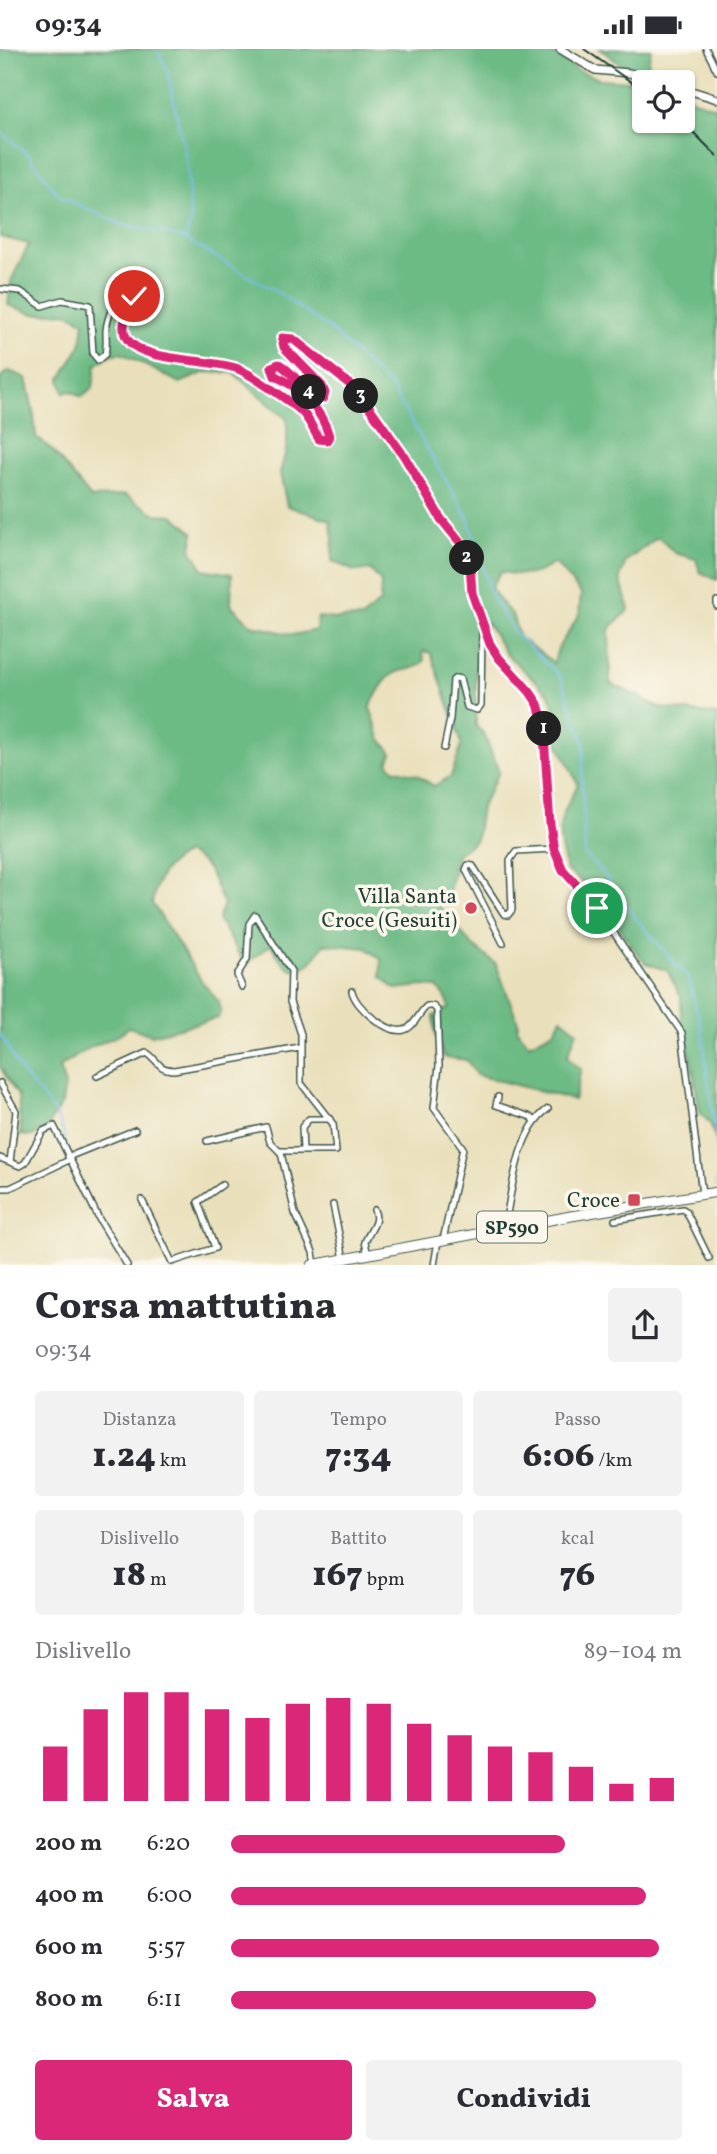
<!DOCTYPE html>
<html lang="it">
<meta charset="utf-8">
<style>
body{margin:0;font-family:Vollkorn,serif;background:#f2f2f3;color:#2b2b33;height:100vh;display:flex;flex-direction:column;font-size:26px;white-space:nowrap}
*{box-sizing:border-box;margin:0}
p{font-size:23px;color:#7c7c81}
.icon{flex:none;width:38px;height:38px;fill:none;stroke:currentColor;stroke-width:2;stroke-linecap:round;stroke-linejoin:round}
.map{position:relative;height:1216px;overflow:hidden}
.sheet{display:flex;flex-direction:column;background:#fff;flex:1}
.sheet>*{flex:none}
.buttons{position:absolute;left:632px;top:21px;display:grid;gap:14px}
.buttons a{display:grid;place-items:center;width:63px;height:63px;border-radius:7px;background:#fff;box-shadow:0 2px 5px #0004;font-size:35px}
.pin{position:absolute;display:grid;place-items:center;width:60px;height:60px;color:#fff;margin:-30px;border:4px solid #fff;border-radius:50%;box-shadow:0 2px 7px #0007}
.km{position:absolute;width:35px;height:35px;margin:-18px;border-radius:50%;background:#222;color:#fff;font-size:19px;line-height:35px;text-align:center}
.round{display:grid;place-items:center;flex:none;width:74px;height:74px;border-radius:7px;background:#f2f2f3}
.overview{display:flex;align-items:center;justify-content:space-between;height:119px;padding:0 35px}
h1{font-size:38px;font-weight:800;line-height:52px}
.metrics{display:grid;grid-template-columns:repeat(3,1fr);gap:10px;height:119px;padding:7px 35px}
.metrics div{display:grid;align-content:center;border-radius:7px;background:#f2f2f3;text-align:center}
.metrics b{font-size:35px;font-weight:800}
.metrics small{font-size:19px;font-weight:400}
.metrics p{font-size:19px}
.chart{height:196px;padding:14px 35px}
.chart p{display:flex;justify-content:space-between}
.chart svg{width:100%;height:126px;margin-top:7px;stroke:#db2777;stroke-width:6}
.primary-button{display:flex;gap:14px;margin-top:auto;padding:14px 35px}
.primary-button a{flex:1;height:80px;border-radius:7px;background:#db2777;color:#fff;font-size:28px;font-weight:800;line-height:80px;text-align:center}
.primary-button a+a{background:#f2f2f3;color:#2b2b33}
ul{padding:0 35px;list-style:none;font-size:23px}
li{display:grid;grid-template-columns:112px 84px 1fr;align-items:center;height:52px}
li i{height:18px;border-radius:9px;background:#db2777}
.status{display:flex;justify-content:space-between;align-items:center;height:49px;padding:0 35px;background:#fff;direction:ltr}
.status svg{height:19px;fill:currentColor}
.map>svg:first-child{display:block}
</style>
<div class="status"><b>09:34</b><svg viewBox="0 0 49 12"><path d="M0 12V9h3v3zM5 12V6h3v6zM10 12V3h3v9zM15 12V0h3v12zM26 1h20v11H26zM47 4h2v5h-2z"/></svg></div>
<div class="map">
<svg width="717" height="1216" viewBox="0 0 717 1216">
<rect width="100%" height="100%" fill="#fbf7ec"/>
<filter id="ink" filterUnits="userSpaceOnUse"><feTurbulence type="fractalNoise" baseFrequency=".0143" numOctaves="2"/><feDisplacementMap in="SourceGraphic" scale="14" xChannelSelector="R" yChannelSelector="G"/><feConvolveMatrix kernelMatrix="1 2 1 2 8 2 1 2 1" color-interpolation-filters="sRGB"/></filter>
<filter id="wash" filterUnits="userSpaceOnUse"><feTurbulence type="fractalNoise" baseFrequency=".00686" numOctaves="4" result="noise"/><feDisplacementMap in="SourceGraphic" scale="28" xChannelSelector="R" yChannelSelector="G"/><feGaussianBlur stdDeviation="1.57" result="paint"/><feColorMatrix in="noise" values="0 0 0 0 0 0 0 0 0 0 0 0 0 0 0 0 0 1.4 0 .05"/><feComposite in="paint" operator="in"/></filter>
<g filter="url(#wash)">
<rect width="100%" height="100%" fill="#e9dfba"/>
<!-- forest -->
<path fill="#6cba84" stroke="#467c5c" stroke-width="2" fill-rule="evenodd" d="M0,0H547L579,22L600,30L644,33V72H682L683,47L717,59V531L700,523L696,510L675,504L658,488L626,512L620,529L629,561L609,580L610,634L661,659L717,666V1095L710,1074L700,1064L689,1000L682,976L681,948L667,921L645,914L623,885L600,839L587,836L567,822C555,777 557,776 578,735L557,693L560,676L549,644L506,605L487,574L479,583L480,595L476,620V677L484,685L499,723L481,758L476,791L457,805L448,848L435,853L472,896L496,915L518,973L517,980L529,995L554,982L561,969L577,982L567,1008L581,1020L574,1051L476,1026L467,1011L444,1008L435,984L434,967L449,959L448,952L437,938L421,937L395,940L381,927V910L366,899L324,895C315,908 302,932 284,915C278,909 276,901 270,896L245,916L218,870L224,855C211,831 214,817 187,804C163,816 157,829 152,854L203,934L218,952L221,962L218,969L152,986L129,978L117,987L89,999L59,1019L65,1036L62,1054L47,1079L33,1087L19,1086L21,1082L18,1047L0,1018V329L9,322L26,329L34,366L36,388L52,401L91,449L125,446L156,465L173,466L194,484L191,500L203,520L232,525L231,556L251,576L293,586L316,581L318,568L336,570L362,569L380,553L381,533L371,521L354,522L332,512L333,487L330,471L287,457L280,424L287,398V370L233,324L206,323L180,334L121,304L110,306L96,316L93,339L82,348L70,342L64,344L60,331L81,296L84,273L67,263L34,265L8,256L11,232L29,195L0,188ZM555,514L581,544L579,566L558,599L554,614L519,588L512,565L503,556L491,539L500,523C524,527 534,528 555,514ZM423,602L431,604L462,695L451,727L434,737L417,726L393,720L388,713L392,704L380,689L370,658C375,648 383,631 393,625C405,618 412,624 424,612Z
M600,0H651L647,21L623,17Z"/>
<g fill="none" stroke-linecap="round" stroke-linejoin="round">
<!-- stream -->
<path stroke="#75bcec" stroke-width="2" d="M158,3L167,21L186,108L191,172L186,189
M0,83L29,106L58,146L121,175L183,189L277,243L330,280L391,338L468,469L492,548L513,582L560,627L584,694L582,735L585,806L603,824L637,871L688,929L702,981L717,1102
M0,986C8,995 10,1004 16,1014C35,1047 60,1054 66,1097
M715,1139L717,1130"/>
</g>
</g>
<g filter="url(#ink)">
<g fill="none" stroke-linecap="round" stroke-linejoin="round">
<!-- minor casing -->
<g stroke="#3d5548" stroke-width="8">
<path id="minor" d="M706,0L717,22
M0,240L20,242L42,257L62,251L90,256L93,305L98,311L105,305C107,297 106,290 106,282C107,268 115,250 124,239L129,240L134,247L127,266L124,285C147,321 204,305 239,320C248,324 294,355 302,362C309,369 313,381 319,390L322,391L329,387C321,361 300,337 275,327L273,318L279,315C293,323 309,349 322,349L325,344L322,337L284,298L282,289L293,290L357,341L404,406L441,470L463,497L470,515L472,544L490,595L499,609L530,643L538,655L543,672L550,775L554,800L563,821L597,859L682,984L702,1145
M717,552V557
M444,699L450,670L453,631L456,629L460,630L467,658L477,661L481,656L482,581L484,577
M503,894L466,821L468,816L473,817L504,865L508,866L512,861L510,811L516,802L554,800
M242,938L237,926L247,910L249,875L255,866L291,922L290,953L301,985V1034L333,1075L336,1102H279
M352,942C355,958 387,985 404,981C414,979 419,963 427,957H433L437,961L439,1017L434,1059L463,1099L443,1191
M97,1027L147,1004C159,1011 156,1020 174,1021L300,999
M0,1034L16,1062L10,1113L20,1117L25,1114L43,1082L54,1077L99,1170L127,1216
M498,1048L496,1056L531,1068L535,1072
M207,1092L266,1078L270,1093L281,1104L295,1164L313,1203L315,1216
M303,1102L302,1078L309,1070H330
M68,1108L135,1081
M0,1109L10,1113
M0,1139H10L69,1111
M142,1151L172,1213
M333,1156L344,1210
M615,1171L683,1160L686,1162L709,1209
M504,1180C512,1144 516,1082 548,1060
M368,1206L365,1193C369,1182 380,1173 374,1161
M172,1213L215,1199L198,1153L222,1136
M434,1216L438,1192"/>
</g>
<!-- tertiary casing -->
<g stroke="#3d5548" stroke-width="10">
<path id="tertiary" d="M560,0L595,21L629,24L667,33
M682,39L717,50"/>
</g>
<!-- primary casing -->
<g stroke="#3d5548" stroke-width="11">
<path id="primary" d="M312,1216L571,1167L717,1143"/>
</g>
<!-- minor -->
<use href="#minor" stroke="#fff" stroke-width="5"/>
<!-- tertiary -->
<use href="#tertiary" stroke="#fff" stroke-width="7"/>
<!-- primary -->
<use href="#primary" stroke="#fff" stroke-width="9"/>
<!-- tram -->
<path stroke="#1f3d34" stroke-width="2" d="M584,0L644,42
M682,72L717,107"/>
</g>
</g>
<g fill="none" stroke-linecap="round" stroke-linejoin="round" filter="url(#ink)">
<!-- route casing -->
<g stroke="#fff" stroke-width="14">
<path id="route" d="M134,247C131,260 119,275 126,288C139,314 211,309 238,320C248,323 294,355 301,362C309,369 313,381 319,390L327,391L329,387C322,361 299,337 275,327L272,318L279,315C294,323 309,349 323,349L325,344L322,337L284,298L282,289L293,290L357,341L404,407L441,470L463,497L470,515L472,544L490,595L499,609L530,643L538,655L543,672L550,775L554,800L563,821L597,859"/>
</g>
<!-- route -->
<use href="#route" stroke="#db2777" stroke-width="9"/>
</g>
<!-- markers -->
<g fill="#d1495b" stroke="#fbf7ec" stroke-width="2.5">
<circle cx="471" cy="859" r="7"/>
<rect x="627" y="1144" width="14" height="14" rx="3.5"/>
</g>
<g text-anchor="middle" stroke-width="7" stroke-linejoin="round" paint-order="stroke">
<!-- shield labels -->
<rect fill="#fbf7ec" stroke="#61756b" stroke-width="2" x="477" y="1162.5" width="70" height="31" rx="5"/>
<g font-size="19" font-weight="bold" fill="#1f3d34">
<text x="512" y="1185">SP590</text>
</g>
<!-- poi labels -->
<g font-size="21" fill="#1f3d34" stroke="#fbf7ec" text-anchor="end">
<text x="457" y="854">Villa Santa<tspan x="457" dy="24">Croce (Gesuiti)</tspan></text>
<text x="620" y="1158">Croce</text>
</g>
</g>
</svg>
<div class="buttons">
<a><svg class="icon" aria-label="locate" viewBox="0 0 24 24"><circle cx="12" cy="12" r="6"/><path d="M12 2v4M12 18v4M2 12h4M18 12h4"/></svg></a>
</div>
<div class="pin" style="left:597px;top:859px;background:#1e9e55"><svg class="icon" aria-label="arrive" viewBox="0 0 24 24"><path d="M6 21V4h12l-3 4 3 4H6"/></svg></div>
<div class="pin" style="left:134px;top:247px;background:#d93025"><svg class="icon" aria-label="check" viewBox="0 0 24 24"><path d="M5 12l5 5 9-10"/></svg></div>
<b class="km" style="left:544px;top:680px">1</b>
<b class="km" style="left:467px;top:509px">2</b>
<b class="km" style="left:361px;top:347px">3</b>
<b class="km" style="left:309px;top:343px">4</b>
</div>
<section class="sheet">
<div class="overview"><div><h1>Corsa mattutina</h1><p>09:34</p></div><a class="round"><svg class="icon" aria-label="share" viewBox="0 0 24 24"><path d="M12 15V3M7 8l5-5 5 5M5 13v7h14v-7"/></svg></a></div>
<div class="metrics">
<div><p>Distanza</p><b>1.24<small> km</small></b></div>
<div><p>Tempo</p><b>7:34</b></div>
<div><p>Passo</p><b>6:06<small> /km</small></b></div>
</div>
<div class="metrics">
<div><p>Dislivello</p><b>18<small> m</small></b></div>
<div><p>Battito</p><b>167<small> bpm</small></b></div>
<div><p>kcal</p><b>76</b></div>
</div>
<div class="chart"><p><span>Dislivello</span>89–104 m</p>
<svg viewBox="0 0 160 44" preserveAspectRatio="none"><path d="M5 44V25M15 44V12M25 44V6M35 44V6M45 44V12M55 44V15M65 44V10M75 44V8M85 44V10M95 44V17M105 44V21M115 44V25M125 44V27M135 44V32M145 44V38M155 44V36"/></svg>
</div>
<ul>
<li><b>200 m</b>6:20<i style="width:74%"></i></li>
<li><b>400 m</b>6:00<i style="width:92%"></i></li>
<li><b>600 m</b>5:57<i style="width:95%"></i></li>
<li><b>800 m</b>6:11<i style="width:81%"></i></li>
</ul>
<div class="primary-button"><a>Salva</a><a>Condividi</a></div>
</section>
